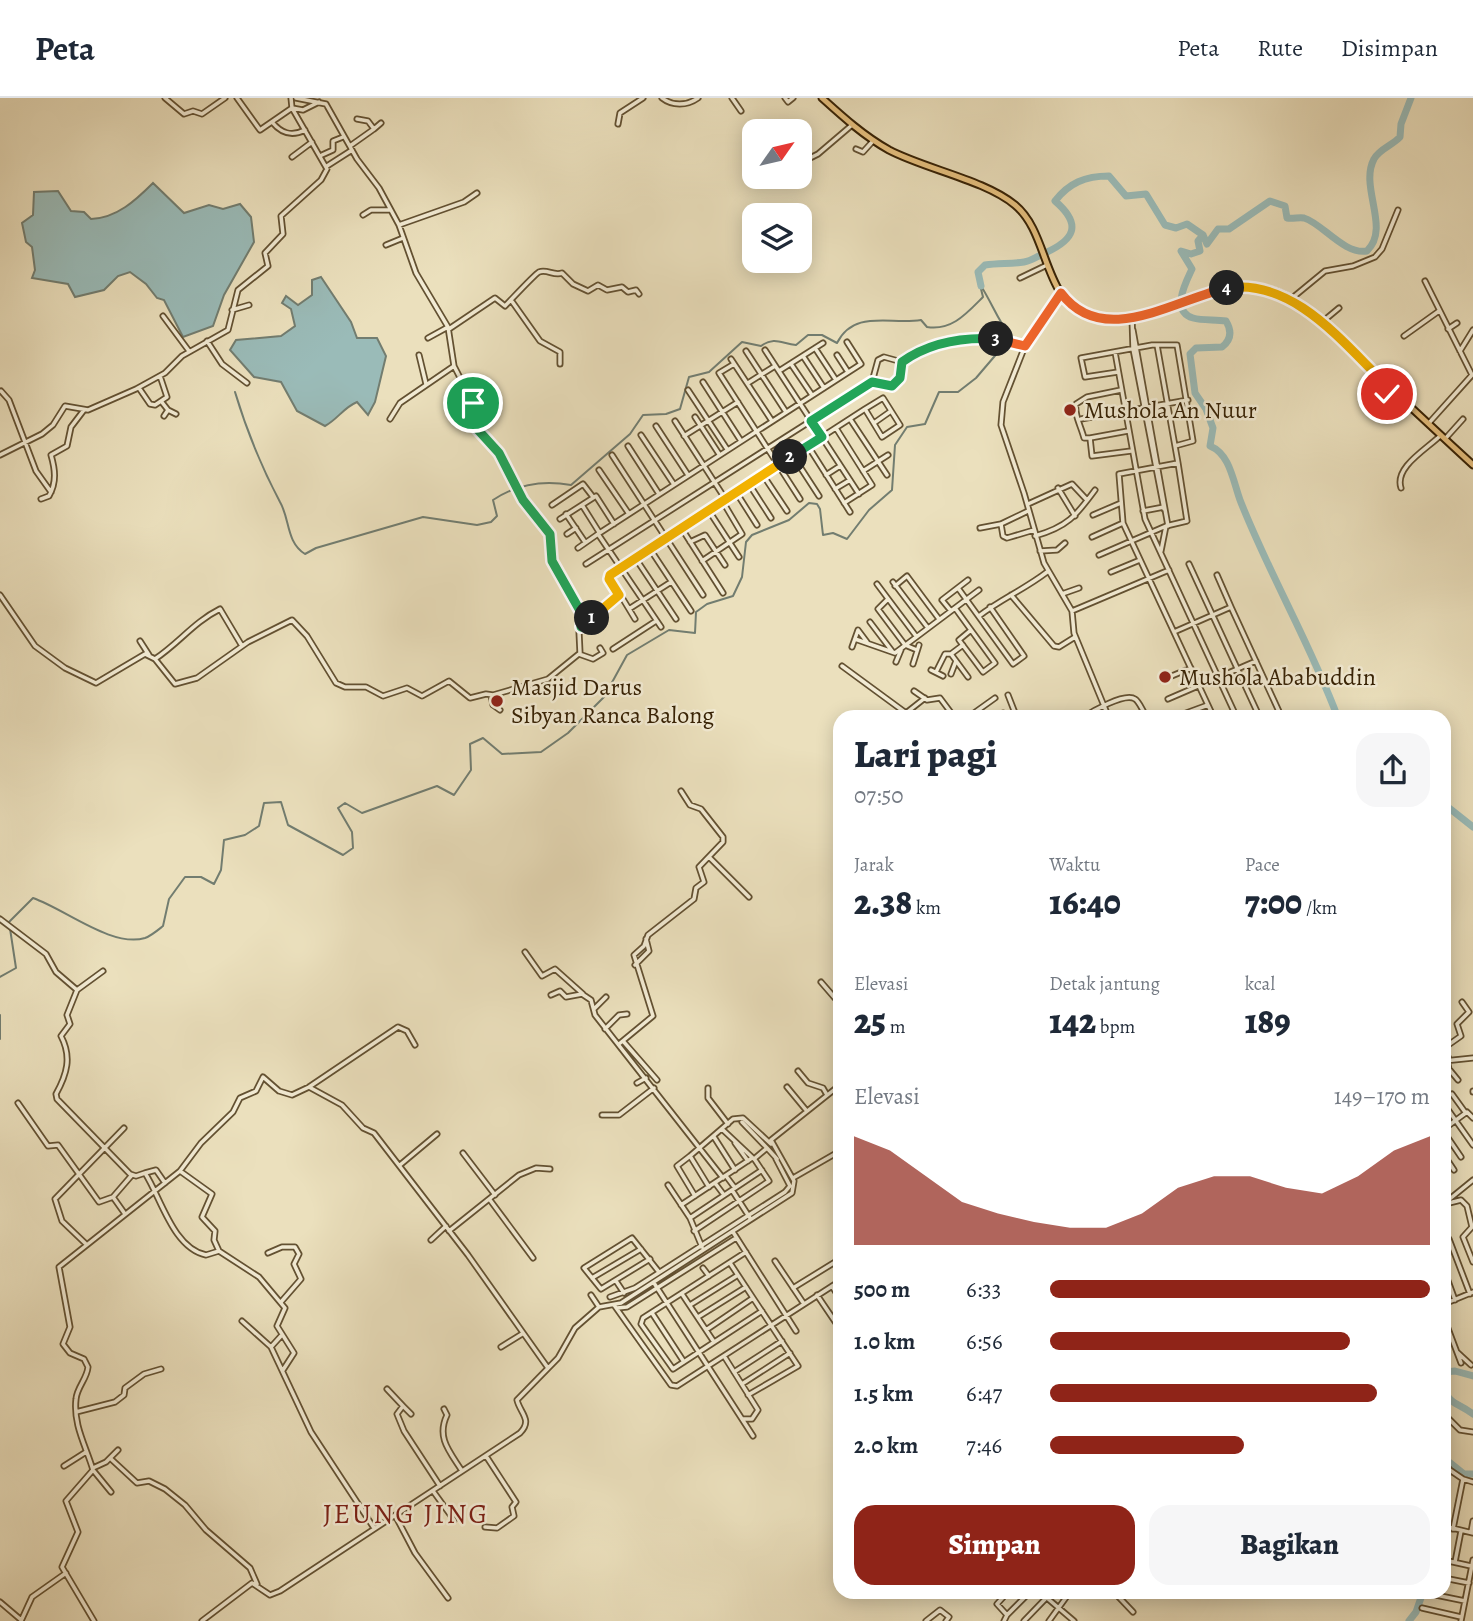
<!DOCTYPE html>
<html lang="id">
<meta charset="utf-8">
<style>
body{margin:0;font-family:Alegreya,serif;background:#f6f6f7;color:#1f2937;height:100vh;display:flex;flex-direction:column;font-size:26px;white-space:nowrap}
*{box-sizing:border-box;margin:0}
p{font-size:23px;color:#747a83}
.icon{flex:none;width:38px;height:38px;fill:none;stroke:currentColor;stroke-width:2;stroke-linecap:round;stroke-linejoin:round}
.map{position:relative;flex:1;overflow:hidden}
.sheet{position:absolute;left:833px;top:612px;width:618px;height:889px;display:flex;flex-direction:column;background:#fff;border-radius:21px;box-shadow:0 4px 18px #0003}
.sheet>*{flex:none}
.needle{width:46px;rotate:56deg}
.buttons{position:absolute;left:742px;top:21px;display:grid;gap:14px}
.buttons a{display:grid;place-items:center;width:70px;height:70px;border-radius:14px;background:#fff;box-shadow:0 4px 18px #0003;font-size:35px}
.pin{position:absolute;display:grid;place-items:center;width:60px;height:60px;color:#fff;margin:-30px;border:4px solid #fff;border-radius:50%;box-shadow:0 2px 7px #0007}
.km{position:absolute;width:35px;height:35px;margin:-18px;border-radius:50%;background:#222;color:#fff;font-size:19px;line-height:35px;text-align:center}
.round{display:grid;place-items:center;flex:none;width:74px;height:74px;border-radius:21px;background:#f6f6f7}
.overview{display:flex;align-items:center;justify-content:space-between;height:119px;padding:0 21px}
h1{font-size:38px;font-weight:800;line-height:52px}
.stats{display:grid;grid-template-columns:repeat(3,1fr);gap:10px;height:119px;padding:7px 21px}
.stats div{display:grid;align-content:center}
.stats b{font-size:35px;font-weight:800}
.stats small{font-size:19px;font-weight:400}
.stats p{font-size:19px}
.chart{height:196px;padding:14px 21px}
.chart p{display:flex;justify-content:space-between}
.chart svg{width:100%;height:126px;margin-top:7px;fill:#8f2418;opacity:.7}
.action{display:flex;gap:14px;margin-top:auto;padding:14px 21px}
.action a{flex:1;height:80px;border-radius:21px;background:#8f2418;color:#fff;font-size:28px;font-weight:800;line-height:80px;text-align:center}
.action a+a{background:#f6f6f7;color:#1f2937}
ul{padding:0 21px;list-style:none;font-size:23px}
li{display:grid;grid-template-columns:112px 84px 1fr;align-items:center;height:52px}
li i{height:18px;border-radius:9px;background:#8f2418}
header{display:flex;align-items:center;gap:42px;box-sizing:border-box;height:98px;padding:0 35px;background:#fff;border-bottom:2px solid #e0e1e3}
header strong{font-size:33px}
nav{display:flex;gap:38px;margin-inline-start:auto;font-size:24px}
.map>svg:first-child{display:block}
</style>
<header>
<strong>Peta</strong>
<nav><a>Peta</a><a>Rute</a><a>Disimpan</a></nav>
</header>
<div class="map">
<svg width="1473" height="1523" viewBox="0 0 1473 1523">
<rect width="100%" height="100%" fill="#ebe0bd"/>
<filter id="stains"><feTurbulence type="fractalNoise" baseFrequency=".00286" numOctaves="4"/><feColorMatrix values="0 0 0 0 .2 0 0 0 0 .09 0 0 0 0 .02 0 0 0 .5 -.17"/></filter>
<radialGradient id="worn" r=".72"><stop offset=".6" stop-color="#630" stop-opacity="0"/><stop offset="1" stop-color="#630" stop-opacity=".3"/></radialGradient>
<!-- water -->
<path fill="#9abbb8" stroke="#727d70" stroke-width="2" d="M153,85L184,115L209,107L223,111L240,106L251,119L254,144L224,197L213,228L183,239L164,202L157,200L146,186L130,174L118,178L104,192L75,199L68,186L32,180L35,172L32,149L26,144L22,125L33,117L34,94L58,93L71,113L84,114L91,121C117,120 136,102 153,85Z
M321,179L351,224L357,240H377L386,258L375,304L368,317L357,304C343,310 338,321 325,328L297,313L281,284L254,279L230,252L236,242L281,238L295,228L291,211L282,205L286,198L298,207L312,197V182Z"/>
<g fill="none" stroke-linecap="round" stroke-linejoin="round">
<!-- stream -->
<path stroke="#727d70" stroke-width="2" d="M235,294C247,334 261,368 280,404C290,421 286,444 305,456L316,450L423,419L477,427L491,424L497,418L493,402C517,386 544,382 571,387L630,336L643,317L666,316L680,311L689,279L709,274L742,244L761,248C775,238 782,246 796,247L808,237H822L837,245C854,211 890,227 921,222L927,229C952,233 967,215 983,199L981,191
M0,879L16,870L9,824L33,800C65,811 112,850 145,840C151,838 158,832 163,828L169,801L185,779H201L214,786L221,772L224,742L245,737L259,728L264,705L281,704L288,727L343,757L353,750L352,734L338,710L345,705L362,715L437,688L454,697L471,672L470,646L483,640L502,656L541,654L568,635L604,599L627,557L669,532L695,535L696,514L707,506L733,498L742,479L746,444L752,437L789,422L809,405L817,406L820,411L823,437L833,435L847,441L869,412L892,392L895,347L907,329L925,326L939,294H958L976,280L1011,239C998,223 992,205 981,188
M0,917V941"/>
<!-- river -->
<path stroke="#9abbb8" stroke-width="7" d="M1203,137L1198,143L1200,153L1191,156L1181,153L1192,171C1186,184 1170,213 1193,220C1203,223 1216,221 1226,223C1232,233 1231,242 1222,249L1196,250L1190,256L1195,295L1206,311L1213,330L1210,348C1230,356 1233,383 1240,402C1269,476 1310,545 1338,620
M1203,137L1207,146L1218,131H1229L1270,103L1285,108L1287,120C1293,121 1299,119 1304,120C1322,125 1344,157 1367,153C1391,130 1359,89 1374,61C1379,51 1393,47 1400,39L1401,26L1411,0
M981,188L978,174L985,167C998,165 1011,166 1024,164C1031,163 1038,158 1045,155C1074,142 1083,127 1055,103C1069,85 1085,78 1109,78L1126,98L1146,96L1165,127L1176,130L1187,126L1203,137
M1444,706L1473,729
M1473,1278L1455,1273L1445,1274C1443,1308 1453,1301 1473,1316
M1444,1360L1464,1376H1473
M1409,1523L1416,1514L1423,1494"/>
<!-- minor casing -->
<g stroke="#635132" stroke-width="7">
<path id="minor" d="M165,0L184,16L193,13L202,16L225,0
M237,0L260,32L292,10L303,12L319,4
M662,0C672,8 687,8 698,0
M732,0L741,13
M785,0L788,4L793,0
M272,24C281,35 291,39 305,32
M618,26L620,15L643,0
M374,31L381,25
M350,48L374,31L368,23L357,21
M856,51L863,54L873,43
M322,57L333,52V43L343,39
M292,59L312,44
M800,65L818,56L852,27
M327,68L352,52
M363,117L371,112H390
M399,127L464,104L477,95
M386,147L403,140
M1020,180L1047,167
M1425,183L1472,277L1429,325
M1061,195L1025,248L1003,304L1001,327L1024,395L1044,465L1072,513L1074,535L1109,620
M1291,201L1325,173L1353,168L1375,159L1382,151L1398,112
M511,202L540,243L560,254V266
M232,212L249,207
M163,218L189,253
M1132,220L1133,251L1164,411
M1321,225L1339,210
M449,231L495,200L505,208C511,202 534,177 539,174C547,171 554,178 562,175L573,186L588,193L598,187L607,192L622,189L628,194L636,192L639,196
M1448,231L1457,225
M1133,232L1168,428
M1404,238L1439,213
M428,240L448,229
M207,243L222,266L247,285
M1157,247L1178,365L1119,376L1123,425L1214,620
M815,250L836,282
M765,252L859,396
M746,253L786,314
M1460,253L1473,232
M1115,254L1145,421L1237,620
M419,257L426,286
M837,257L848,274
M803,258L824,290
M731,261L772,323
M902,264C938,239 984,237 1025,248
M734,266L719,275L800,401
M791,266L812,297
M779,273L823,245
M1118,274L1085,279L1081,260L1152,247H1177L1193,343L1175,348
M703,284L741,343
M872,284L893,288L900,280L902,264
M748,285L775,268
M139,290L150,306L155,307L167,299L160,278
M688,292L727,351
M1121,292L1087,299L1076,306C1074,317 1081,328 1084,340H1090L1092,358L1131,353
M1,293L9,302L36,373L51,394
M1383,302L1391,291
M161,303L168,312L164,318
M168,312L176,316
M695,319L719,356
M390,321L400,305L454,268
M850,321L887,377
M1081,321L1188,302
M874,325L891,313
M460,326L469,322
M656,328L688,377
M836,330L872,387L844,405
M641,337L673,385
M684,338L738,304
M1090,340L1128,333
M1445,341L1463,321
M628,348L659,396
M808,348L850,414
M0,357L42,336L53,327L65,308L88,312L136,291L165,275L182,258L228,232L238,192L268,168L265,155L283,136L281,118L321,82L327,71L292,10L291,0
M612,357L703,497
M793,358L819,398
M599,372L629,416
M863,373L888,357
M763,377L787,413
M826,377L840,368
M749,386L771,420
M1058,390L1075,418
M1401,390C1394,369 1427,351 1441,337
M835,391L850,382
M736,394L757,427
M41,401L49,398C57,384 55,371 51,357L67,348L71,329L84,312
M726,401L865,311L883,300L900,327L882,339L865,311
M1028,406L1072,386L1087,402
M552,407L583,386L593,399
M582,407L599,434
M709,413L739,459
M1143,413L1164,409
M566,416L585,444
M1093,417L1121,405
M560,421L596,398L614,426
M1001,426L1003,438L1007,440L1034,432
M980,430L1001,426L1028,413
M682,431L723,495
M567,436L576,430
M1035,438C1067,429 1076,418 1095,392
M1092,439L1123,425
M690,444L705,437L725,467
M578,450L598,436
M650,451L691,513
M1040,453L1057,452L1065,445
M1161,453L1166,428
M1099,457L1166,428L1187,423L1178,365
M636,461L676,521
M702,463L742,436L723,404
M586,466L872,284L878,262L884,259L902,264
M1189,466L1260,620
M1111,474L1140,462
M1217,477L1231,509
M893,484L928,530
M877,486L916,538
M895,488L907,478L939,521
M958,490L1013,566L1024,558L990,509
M1062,496L1079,490
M0,497L35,548L65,570L96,585L145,556L155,561L175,586L197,580L248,544L292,522L307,538L336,585L345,589H366L383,598L407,590L422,598L449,583L470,600L486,596L493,597L548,581L580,555L579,534L584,518L552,463L550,436L523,402L499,355L469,322L473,305L454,268L448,229L416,175L399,127L379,90L357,61L326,6L296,0
M1011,497L1054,548L1059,549L1075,539
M888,501L878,511L905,547L917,552
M955,510L995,565L983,574L959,542L971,532
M629,511L671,484
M951,513L942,502L968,482
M1072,513L1169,472
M979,518C1001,501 1025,491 1047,474
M635,521L609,478L726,402L675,323
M870,524L892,553
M583,527L619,497
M661,529L598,436L861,266L847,244
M1174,534L1231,509L1282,620
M855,541L895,555L979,492
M140,543L149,557
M963,547L951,556L968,579
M852,549L858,532L867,544
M613,551L656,523
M579,556L593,561L603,555L600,550
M155,561C179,545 194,524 220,511L242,548
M896,564L901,552
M913,566L919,547
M842,568L906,615L925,600
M931,572L943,578
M936,574L945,556H951
M951,576L956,563
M1162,582L1191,570
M914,593L927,602L940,600L955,620
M491,597L493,607L500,612
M1008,597L1017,620
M1168,601L1256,563
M1178,618L1208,607
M967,620L995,600
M987,620L1003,615L1014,620
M1082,620C1091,614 1125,594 1135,601C1140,604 1143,615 1148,620
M709,759L749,799
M0,821L46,856L56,874L77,892L67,917L70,926L61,938C72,959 67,976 56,996L57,1001L130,1076L136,1078L145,1075C161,1100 173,1150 206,1157L219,1153L259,1179L285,1210L277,1228L294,1255L283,1272
M525,854L542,878L555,871L583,896
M635,867L649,853L646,841
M821,884L840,906
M77,892L103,873
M551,897L560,893L566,899L582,896L591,902L595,917L723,1080
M594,911L606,899
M605,931L619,917L627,916
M623,943L657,982
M619,946L653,918L634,857L644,848L648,837L694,801L696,790L704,784L699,769L723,744V739L701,711L690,707L681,693
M1449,961L1444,950L1461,938L1457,926L1469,914L1462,904
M1447,962L1449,971L1458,982
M1444,963L1473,960
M798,973L808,985L823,990L827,997
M637,985L646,980
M309,989L342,1007L363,1030L374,1035L468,1157L548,1270
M787,989L806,1012
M708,990V1000L728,1026
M1473,993V994
M1452,996L1465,1014
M18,1005L48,1048L58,1047L99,1104L113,1099
M1444,1006L1473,1047
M602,1017H619L654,990
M742,1024L767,1050L754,1061
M1444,1031L1467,1014L1473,1020
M1444,1034L1461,1059
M714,1039L735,1072
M735,1045L748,1063
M767,1050L777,1061
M463,1055L495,1097
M1444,1057L1454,1072
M690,1058L677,1068L695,1098
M400,1067L437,1036
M180,1073L212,1096L202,1119L215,1133L214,1142L219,1153
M145,1075L156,1072L165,1085
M726,1078L735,1090
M793,1080L840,1053
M715,1085L724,1097
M668,1087L690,1120L702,1149
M709,1089L690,1058L733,1021L743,1020L771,1046
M732,1092L750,1120
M490,1102L533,1160
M1444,1103L1449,1105L1461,1102L1467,1108L1472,1129L1463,1139L1473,1164
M1446,1104L1473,1082
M681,1107L752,1060
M125,1116L113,1099L132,1077
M690,1120L762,1072
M449,1133L519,1077L536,1070L550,1071
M694,1133L769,1083L755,1062L722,1031
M733,1134L796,1233
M1449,1141L1470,1196
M431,1142L446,1128
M86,1146L62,1123L55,1101L124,1030
M746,1154L643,1220L641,1226L673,1271L762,1213
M268,1155L282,1149H295L299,1156L294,1166L301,1181L281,1204
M650,1161L601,1191L584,1170L632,1140L659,1174
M775,1163L804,1206
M730,1165L798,1268L748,1297
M703,1170L709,1178
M1444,1172L1455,1202
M592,1180L641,1151
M616,1183L624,1195
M654,1185L753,1338
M832,1188L840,1201
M793,1190L840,1161
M682,1196L714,1244
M591,1197L599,1209
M817,1197L840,1231
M610,1199L635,1190L785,1094L790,1088L776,1061
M1444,1206L1473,1194
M614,1207L671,1287L677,1288L840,1183
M690,1207L738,1177
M617,1210L627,1209L736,1140
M652,1215L684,1264
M698,1219L746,1189
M1444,1220L1461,1265
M242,1223L271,1249L311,1334L374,1430
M706,1232L753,1200
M271,1249L281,1238
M501,1249L522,1236
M1457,1254L1471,1267
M724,1258L758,1312L752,1321H743
M1444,1263L1446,1269
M734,1274L782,1243
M742,1286L790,1255
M387,1291L403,1308L397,1316L404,1333L440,1388
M403,1308L411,1316
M444,1311L447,1317C436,1340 450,1354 462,1373
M76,1314L115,1304L124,1297L125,1290L144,1276L161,1271
M1444,1316L1460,1332L1473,1334
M1444,1333L1448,1323
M110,1360L137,1385L149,1383L165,1391L185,1407L206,1432L250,1470L257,1486
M64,1368L86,1354
M1444,1368L1463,1381L1473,1384
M93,1370L106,1364L118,1352
M93,1372L111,1394
M433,1393L454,1422
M1444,1393L1449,1371
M395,1417L415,1455L448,1500
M1444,1428L1473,1435
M485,1429L497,1430L514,1418L512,1409L516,1404L486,1358
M1453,1431L1463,1381
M1471,1434L1473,1423
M1444,1436L1445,1429
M1444,1462L1471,1468
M1455,1464L1461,1433
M1444,1480L1469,1485
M1040,1494L1074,1523
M1114,1494L1133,1514
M1426,1495L1465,1503
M0,1504L20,1521
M1422,1510L1461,1519
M1007,1517L1030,1494
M21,1523L32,1499L66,1475
M94,1523L62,1469L78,1434L66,1403L93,1372C86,1348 73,1327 76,1301C77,1289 87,1281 88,1269L84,1261L70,1255L63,1246L70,1229L59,1169L180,1073L201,1045L233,1014L240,1000L256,993L263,979L279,993L292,997L309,989L398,929L407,933L415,947
M202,1523L252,1485L270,1497L280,1493L520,1335C533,1322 520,1315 517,1302L558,1260L575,1230L599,1209L621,1205L792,1095L794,1083L771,1042L840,987
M926,1523L940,1512L949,1519L946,1523
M1004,1523L1007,1517L997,1506L1008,1494
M1024,1523L1052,1494
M1049,1523L1070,1494
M1461,1523L1473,1462"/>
</g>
<!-- major casing -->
<g stroke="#362104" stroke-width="9">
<path id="major" d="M822,0C843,19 864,38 889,52C925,71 985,82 1015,107C1050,136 1042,202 1090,219C1131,233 1177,202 1217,192C1240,187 1263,187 1284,197C1310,210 1332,236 1353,255C1393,293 1433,330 1473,367"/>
</g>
<!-- minor -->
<use href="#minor" stroke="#f2ebd4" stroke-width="3.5"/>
<!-- major -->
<use href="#major" stroke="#e6c07e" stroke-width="5"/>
</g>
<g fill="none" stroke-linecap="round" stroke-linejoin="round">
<!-- split-1 casing -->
<g stroke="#fff" stroke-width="14">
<path id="split-1" d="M473,305L469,322L499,355L523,402L550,436L552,463L583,518L581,529L592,520"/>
</g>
<!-- split-2 casing -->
<g stroke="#fff" stroke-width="14">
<path id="split-2" d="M592,520L619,497L609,481L610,477L790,359"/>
</g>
<!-- split-3 casing -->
<g stroke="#fff" stroke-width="14">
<path id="split-3" d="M790,359L822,339L811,323L872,284L892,288L900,280L902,264C929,245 963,239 996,241"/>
</g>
<!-- split-4 casing -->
<g stroke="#fff" stroke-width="14">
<path id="split-4" d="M996,241L1025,248L1061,195C1103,251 1174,202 1227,190"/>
</g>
<!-- split-5 casing -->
<g stroke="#fff" stroke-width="14">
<path id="split-5" d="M1227,190C1296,180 1346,249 1391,291L1387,296"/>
</g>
<!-- split-1 -->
<use href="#split-1" stroke="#22a559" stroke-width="9"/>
<!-- split-2 -->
<use href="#split-2" stroke="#f5b400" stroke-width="9"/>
<!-- split-3 -->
<use href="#split-3" stroke="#22a559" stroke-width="9"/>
<!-- split-4 -->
<use href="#split-4" stroke="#f0652b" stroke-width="9"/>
<!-- split-5 -->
<use href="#split-5" stroke="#f5b400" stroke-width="9"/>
</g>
<!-- markers -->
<g fill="#8f2418" stroke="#f2ebd4" stroke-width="2.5">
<circle cx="1070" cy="312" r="7"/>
<circle cx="1165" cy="579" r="7"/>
<circle cx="497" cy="603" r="7"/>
</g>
<g text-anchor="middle" stroke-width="5" stroke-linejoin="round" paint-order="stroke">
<!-- poi labels -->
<g font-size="24" fill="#362104" stroke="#f2ebd4" text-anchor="start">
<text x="1084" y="320">Mushola An Nuur</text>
<text x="1179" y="587">Mushola Ababuddin</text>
<text x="511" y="597">Masjid Darus<tspan x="511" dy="28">Sibyan Ranca Balong</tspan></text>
</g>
<!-- quarter labels -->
<g font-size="28" letter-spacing="2" fill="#7a1f14" stroke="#f2ebd4">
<text x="406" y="1425">JEUNG JING</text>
</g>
</g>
<rect width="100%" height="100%" filter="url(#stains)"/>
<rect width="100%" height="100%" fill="url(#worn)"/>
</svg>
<div class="buttons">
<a><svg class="needle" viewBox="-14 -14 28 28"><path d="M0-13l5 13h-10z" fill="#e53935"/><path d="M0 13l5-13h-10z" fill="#747a83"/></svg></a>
<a><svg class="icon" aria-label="layers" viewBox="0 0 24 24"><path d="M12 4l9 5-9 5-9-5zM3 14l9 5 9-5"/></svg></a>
</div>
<div class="pin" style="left:473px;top:305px;background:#1e9e55"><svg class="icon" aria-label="arrive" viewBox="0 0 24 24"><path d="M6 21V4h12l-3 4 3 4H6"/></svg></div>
<div class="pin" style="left:1387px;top:296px;background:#d93025"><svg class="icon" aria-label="check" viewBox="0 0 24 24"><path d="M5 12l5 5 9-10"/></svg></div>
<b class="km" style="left:592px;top:520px">1</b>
<b class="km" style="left:790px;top:359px">2</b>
<b class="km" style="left:996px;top:241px">3</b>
<b class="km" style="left:1227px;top:190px">4</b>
<section class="sheet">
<div class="overview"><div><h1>Lari pagi</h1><p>07:50</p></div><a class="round"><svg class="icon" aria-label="share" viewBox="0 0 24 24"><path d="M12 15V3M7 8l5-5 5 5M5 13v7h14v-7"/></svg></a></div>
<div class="stats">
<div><p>Jarak</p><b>2.38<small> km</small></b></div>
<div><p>Waktu</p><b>16:40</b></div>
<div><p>Pace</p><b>7:00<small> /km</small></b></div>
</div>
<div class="stats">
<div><p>Elevasi</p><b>25<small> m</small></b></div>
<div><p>Detak jantung</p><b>142<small> bpm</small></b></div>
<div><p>kcal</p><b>189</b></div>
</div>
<div class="chart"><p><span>Elevasi</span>149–170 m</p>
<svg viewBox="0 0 160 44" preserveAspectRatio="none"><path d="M0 44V6L10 11L20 20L30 29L40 33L50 36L60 38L70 38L80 33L90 24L100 20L110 20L120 24L130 26L140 20L150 11L160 6V44z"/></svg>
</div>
<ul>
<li><b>500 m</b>6:33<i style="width:100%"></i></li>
<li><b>1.0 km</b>6:56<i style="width:79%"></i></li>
<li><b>1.5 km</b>6:47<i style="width:86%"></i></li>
<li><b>2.0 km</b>7:46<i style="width:51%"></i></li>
</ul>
<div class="action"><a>Simpan</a><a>Bagikan</a></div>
</section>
</div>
